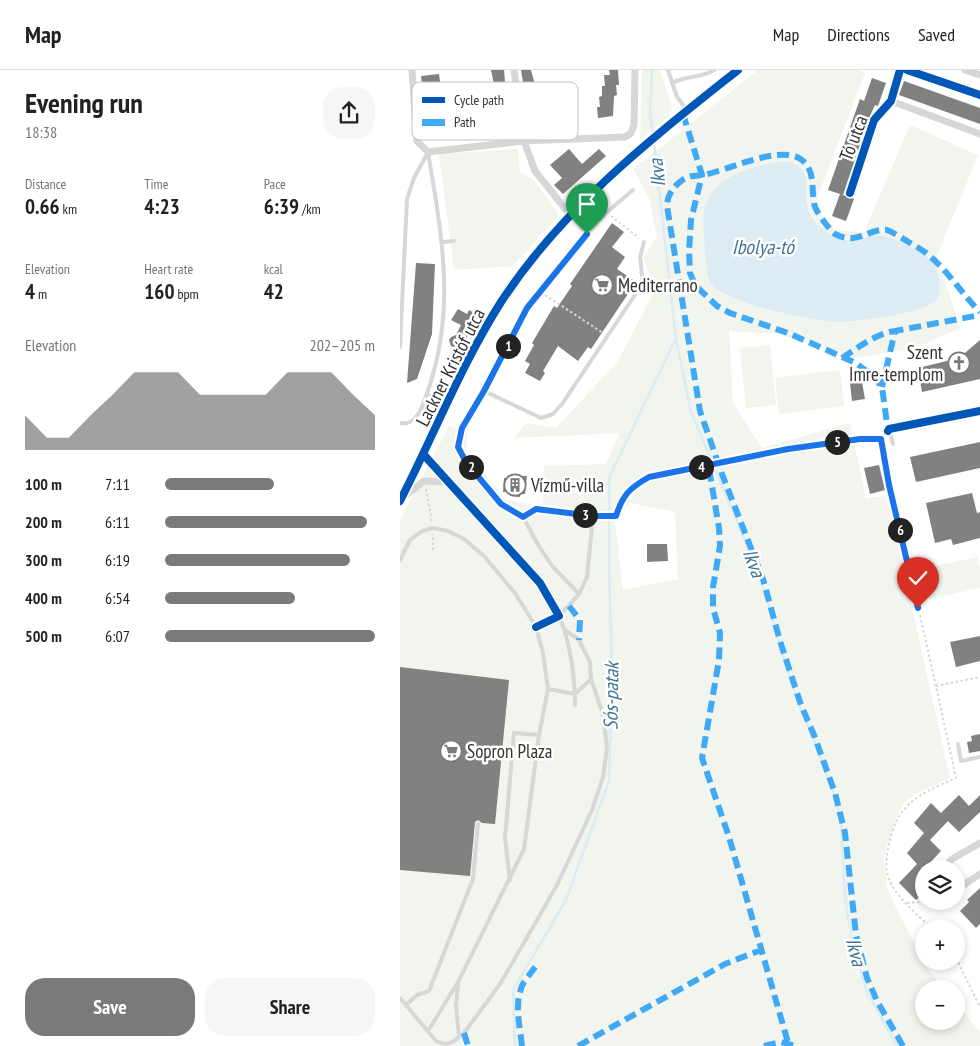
<!DOCTYPE html>
<meta charset="utf-8">
<style>
body{margin:0;font-family:"PT Sans Narrow",sans-serif;background:#f6f6f6;color:#202124;height:100vh;display:flex;flex-direction:column;font-size:19px;white-space:nowrap}
*{box-sizing:border-box;margin:0}
p{font-size:16px;color:#757577}
.icon{flex:none;width:28px;height:28px;fill:none;stroke:currentColor;stroke-width:2;stroke-linecap:round;stroke-linejoin:round}
.map{position:relative;flex:1;overflow:hidden}
.sheet{display:flex;flex-direction:column;background:#fff;width:400px}
.sheet>*{flex:none}
.buttons{position:absolute;left:515px;top:790px;display:grid;gap:10px}
.buttons a{display:grid;place-items:center;width:50px;height:50px;border-radius:50%;background:#fff;box-shadow:0 2px 8px #0003;font-size:25px}
.pin{position:absolute;display:grid;place-items:center;width:42px;height:42px;color:#fff;margin:-51px -21px;border-radius:50% 50% 50% 0;rotate:-45deg;box-shadow:0 0 5px #0007}
.pin .icon{rotate:45deg}
.km{position:absolute;width:25px;height:25px;margin:-12px;border-radius:50%;background:#222;color:#fff;font-size:14px;line-height:25px;text-align:center}
.round{display:grid;place-items:center;flex:none;width:52px;height:52px;border-radius:20px;background:#f6f6f6}
.head{display:flex;align-items:center;justify-content:space-between;height:85px;padding:0 25px}
h1{font-size:28px;font-weight:800;line-height:38px}
.metrics{display:grid;grid-template-columns:repeat(3,1fr);gap:8px;height:85px;padding:5px 25px}
.metrics div{display:grid;align-content:center}
.metrics b{font-size:21px;font-weight:800}
.metrics small{font-size:14px;font-weight:400}
.metrics p{font-size:14px}
.chart{height:140px;padding:10px 25px}
.chart p{display:flex;justify-content:space-between}
.chart svg{width:100%;height:90px;margin-top:5px;fill:#7a7a7a;opacity:.7}
.action{display:flex;gap:10px;margin-top:auto;padding:10px 25px}
.action a{flex:1;height:58px;border-radius:20px;background:#7a7a7a;color:#fff;font-size:20px;font-weight:800;line-height:58px;text-align:center}
.action a+a{background:#f6f6f6;color:#202124}
ul{padding:0 25px;list-style:none;font-size:16px}
li{display:grid;grid-template-columns:80px 60px 1fr;align-items:center;height:38px}
li i{height:12px;border-radius:6px;background:#7a7a7a}
header{display:flex;align-items:center;gap:30px;box-sizing:border-box;height:70px;padding:0 25px;background:#fff;border-bottom:1px solid #e0e0e0}
header strong{font-size:24px}
nav{display:flex;gap:28px;margin-inline-start:auto;font-size:18px}
main{display:flex;flex:1;min-height:0}
.map>svg:first-child{display:block}
</style>
<header>
<strong>Map</strong>
<nav><a>Map</a><a>Directions</a><a>Saved</a></nav>
</header>
<main>
<section class="sheet">
<div class="head"><div><h1>Evening run</h1><p>18:38</p></div><a class="round"><svg class="icon" aria-label="share" viewBox="0 0 24 24"><path d="M12 15V3M7 8l5-5 5 5M5 13v7h14v-7"/></svg></a></div>
<div class="metrics">
<div><p>Distance</p><b>0.66<small> km</small></b></div>
<div><p>Time</p><b>4:23</b></div>
<div><p>Pace</p><b>6:39<small> /km</small></b></div>
</div>
<div class="metrics">
<div><p>Elevation</p><b>4<small> m</small></b></div>
<div><p>Heart rate</p><b>160<small> bpm</small></b></div>
<div><p>kcal</p><b>42</b></div>
</div>
<div class="chart"><p><span>Elevation</span>202–205 m</p>
<svg viewBox="0 0 160 44" preserveAspectRatio="none"><path d="M0 44V27L10 38L20 38L30 27L40 17L50 6L60 6L70 6L80 17L90 17L100 17L110 17L120 6L130 6L140 6L150 17L160 27V44z"/></svg>
</div>
<ul>
<li><b>100 m</b>7:11<i style="width:52%"></i></li>
<li><b>200 m</b>6:11<i style="width:96%"></i></li>
<li><b>300 m</b>6:19<i style="width:88%"></i></li>
<li><b>400 m</b>6:54<i style="width:62%"></i></li>
<li><b>500 m</b>6:07<i style="width:100%"></i></li>
</ul>
<div class="action"><a>Save</a><a>Share</a></div>
</section>
<div class="map">
<svg width="580" height="976" viewBox="0 0 580 976">
<rect width="100%" height="100%" fill="#fff"/>
<!-- green -->
<path fill="#f1f5ed" fill-rule="evenodd" d="M242,0H260L272,38L269,47L240,70Z
M358,0H458L465,3L414,136L434,159L464,163L510,55L578,85L537,186L560,258L518,277L455,288L378,264L329,261L333,333L362,378L450,353L466,428L487,426L550,708L515,724L505,732L499,741L486,779L484,790L487,816L495,836L528,899L545,919H524V951H556V933L580,962V976H0V450L49,356L67,363L66,382L105,429L143,437L144,396L206,394L219,363L114,368L126,353L156,358L218,291L255,220L243,188L257,167L250,130L233,99ZM387,91C392,94 399,97 403,101C409,109 406,118 407,127C408,144 420,162 436,168C456,175 465,164 481,165C490,166 498,172 506,176C529,188 542,194 539,224L522,238L463,251L436,252L415,249L355,235L326,225L313,216L308,210L307,203L304,150L305,138L343,102L376,92ZM230,433L275,442L278,509L223,520L215,451Z
M118,79L120,102L134,110L159,145L113,196L54,200L39,84Z
M370,275L376,335L346,338L340,278Z
M440,300L444,336L379,344L375,308Z
M577,487L580,498V518L529,529L522,499Z"/>
<!-- water -->
<path fill="#ddebf3" d="M387,91C416,101 403,116 408,137C410,149 424,162 435,167C451,175 463,166 479,165C490,165 522,182 530,190C536,195 538,202 539,210C540,217 541,226 535,231C524,243 453,253 436,252C409,250 331,234 313,216C309,212 308,209 307,203C306,185 301,154 305,138C312,105 358,94 387,91Z"/>
<g fill="none" stroke-linecap="round" stroke-linejoin="round">
<!-- stream -->
<path stroke="#ddebf3" stroke-width="2.5" d="M252,0L250,42L253,65
M254,73L276,269L291,342L360,506L388,603L400,637L415,672L436,730L441,754L445,828L453,877L467,922L497,976
M115,976L113,920L166,830L209,711L212,603L209,497V408L275,270"/>
</g>
<!-- building -->
<path fill="#818181" d="M91,0H104L106,24L103,25L104,35L102,36L103,46H100L101,57L85,59L84,48H87L86,37H89L86,16L94,15Z
M121,0H131L135,15H144V24H147L148,32H151L152,40L155,43V50L137,52L136,41H133L129,26L125,25Z
M209,0H218L219,15H216L217,25L214,26L213,46L198,48L197,37H200L199,27L202,26V16H205L204,5H210Z
M39,4L40,12L38,13L41,32H43L44,41L46,40L48,49L50,48L52,57L32,60L31,51H29L28,43H25L23,34H22L19,15H22L21,6Z
M472,8L486,13L478,36L475,35L469,48L443,125L428,120L460,29L464,31Z
M504,11L580,38V54L499,25Z
M169,79L182,94L199,79L206,86L163,124L154,115L162,108L150,95Z
M440,124L454,129L446,151L432,146Z
M212,153L224,162L212,177L225,187L217,199L236,212L191,279L188,277L178,291L158,276L143,301L145,303L140,311L125,303L130,294L125,291L134,275L132,273L154,236L157,238L172,216L170,214Z
M16,193L35,194L32,264L17,309L7,313Z
M58,239L67,244L69,240L79,246L62,275L55,279L51,276L49,270L51,267L56,265L61,255L51,250Z
M580,270V309L522,322L518,298L559,288Z
M462,312L465,329L452,331L450,313Z
M580,372V398L516,412L510,387Z
M479,395L485,420L470,424L464,398Z
M108,405L127,406L125,424H120V427L110,426V422H103L104,408H108Z
M572,423L577,443L580,442V468L553,475L551,469L535,473L526,433Z
M247,474H267L268,491L247,492Z
M580,566V591L556,597L550,572Z
M0,597L109,610L95,754L82,753L78,750L75,752L70,806L0,800Z
M580,664V681L569,683L567,672L572,671L571,666Z
M559,725L569,736L580,725V742L559,762L548,751L530,770L541,781L524,799V823L516,830L499,813L517,794L507,783L524,763L514,753L531,733L541,743Z
M580,818V854L576,858L560,841L569,832L567,830Z"/>
<g fill="none" stroke-linecap="round" stroke-linejoin="round">
<!-- path -->
<path stroke="#d6d6d6" stroke-width="2" stroke-dasharray="2.5 2.5" stroke-linecap="butt" d="M211,146L239,168
M145,225L203,263
M484,365C477,374 490,417 493,429C515,522 536,615 556,708C517,725 496,734 488,779C486,789 485,799 489,809C495,826 519,846 532,859
M26,419L32,452
M218,440L232,417L249,407C324,393 405,369 481,369
M33,480V464
M536,616L580,607
M507,833L519,832L524,828
M556,888L580,937"/>
<!-- lane -->
<path stroke="#d7d7d7" stroke-width="4" d="M268,0L277,27L287,40
M272,13C285,6 301,8 314,0
M172,147L187,164
M43,172L54,171
M0,277L7,129L14,108L28,82
M84,321L141,348L153,344L162,334L243,213L240,187L244,172
M27,324L45,334
M0,353C16,356 22,338 26,326C57,242 42,167 28,82
M489,359L493,374
M123,447L136,439L193,446
M0,490L10,470L22,461L33,458L48,461L64,469L84,486L115,523L136,557L143,583L148,619L139,665L124,779L58,912L28,961
M179,524L187,507L193,446H217
M148,619L175,624L191,609L190,592L179,570L165,560
M175,635C175,607 170,571 159,546L179,524L152,496L137,473L123,447L101,434L66,392L58,377L62,358L84,321L127,238L187,164L207,142L233,120
M558,674L561,691L580,687
M110,810L105,768L114,663L139,665
M535,836L541,831
M0,928L36,971C46,976 51,974 59,967L56,935L58,914
M6,935L17,925L29,921L73,809L78,754
M59,967L64,963L100,914L140,845L158,813L192,740L203,707L207,678L203,644L191,609"/>
<!-- street -->
<path stroke="#d7d7d7" stroke-width="7" d="M12,0L17,71L28,82L124,71L225,67L231,63L234,55L235,0
M114,0L124,71L135,101L171,146
M565,0L580,5
M491,31L580,64
M450,123L474,50L491,31L500,0
M488,361L489,359L580,341
M24,385L140,513L159,546L136,557
M5,426L24,411L47,412
M543,799L552,789L580,773
M556,820L580,804"/>
<!-- secondary -->
<path stroke="#d0d0d0" stroke-width="10" d="M0,431C34,365 61,295 101,232C163,137 250,70 338,0"/>
<!-- quiet -->
<path stroke="#3fa9f5" stroke-width="6" stroke-dasharray="12 6" stroke-linecap="butt" d="M283,44L302,105L291,150L289,181L290,203L295,215L317,236L330,243L388,263L456,293L474,307L482,317L488,361
M442,288C459,277 475,264 495,261
M482,317L495,261L580,245
M299,398V394L303,392L310,404L319,458L320,476L313,517V538L320,563L319,590L302,688L329,767L389,976
M169,536L180,550L179,570
M64,963L68,976
M122,976C120,956 113,931 124,912C128,907 132,901 136,896
M178,976L325,894L361,880
M364,976L381,972L395,976
M503,976L477,931L467,908L456,865L445,763L435,723L414,665L401,635L380,571L363,509L322,404L300,341L267,136C267,126 273,117 281,111C289,105 294,106 303,105C326,101 376,76 399,88C416,98 411,117 414,133C415,140 421,147 425,153C428,156 431,162 435,164C457,176 469,158 487,160C493,162 501,168 507,171C515,176 525,181 532,188C550,204 563,225 580,242"/>
<!-- cycleway casing -->
<g stroke="#fff" stroke-width="11">
<path id="cycleway" d="M507,0L580,25
M450,123L474,50L491,31L500,0
M488,361L489,359L580,341
M24,385L140,513L159,546L136,557
M0,431C34,365 61,295 101,232C163,137 250,70 338,0"/>
</g>
<!-- cycleway -->
<use href="#cycleway" stroke="#0057b8" stroke-width="8"/>
</g>
<g fill="none" stroke-linecap="round" stroke-linejoin="round">
<!-- route casing -->
<g stroke="#fff" stroke-width="10">
<path id="route" d="M187,164L127,238L84,321L62,358L58,377L66,392L101,434L123,447L136,439L193,446H216C223,424 230,418 249,407L388,379L460,369H481L489,415L518,538"/>
</g>
<!-- route -->
<use href="#route" stroke="#1a73e8" stroke-width="6"/>
</g>
<!-- icons -->
<defs>
<g id="supermarket-ring" transform="scale(1.125)"><circle r="9.5" fill="#fff" stroke="#7a7a7a" stroke-width="1.5"/><path d="M-6-5.5h2.5l.6 2H6L4.5 2H-2.5L-4.4-4H-6ZM-1.5 3.2a1.3 1.3 0 1 0 .1 0ZM3 3.2a1.3 1.3 0 1 0 .1 0Z" fill="#7a7a7a"/></g>
<g id="church-ring" transform="scale(1.125)"><circle r="9.5" fill="#fff" stroke="#7a7a7a" stroke-width="1.5"/><path d="M-1.2-6h2.4v3.5h3.3v2.4h-3.3V6h-2.4V-.1h-3.3v-2.4h3.3Z" fill="#7a7a7a"/></g>
<g id="building-ring" transform="scale(1.125)"><circle r="9.5" fill="#fff" stroke="#7a7a7a" stroke-width="1.5"/><path d="M-4-6H4V6H1V3H-1V6H-4ZM-2.5-4.3h1.7v1.8h-1.7ZM.8-4.3h1.7v1.8H.8ZM-2.5-1h1.7V.8h-1.7ZM.8-1h1.7V.8H.8Z" fill="#7a7a7a"/></g>
</defs>
<g fill-rule="evenodd">
<use href="#supermarket-ring" x="202" y="215"/>
<use href="#church-ring" x="559" y="293"/>
<use href="#building-ring" x="115" y="415"/>
<use href="#supermarket-ring" x="51" y="681"/>
</g>
<g text-anchor="middle" stroke-width="5" stroke-linejoin="round" paint-order="stroke">
<!-- street labels -->
<g font-size="19" fill="#333" stroke="#fff">
<text transform="translate(453 68) rotate(-69)" y="7">Tó utca</text>
<text transform="translate(50 297) rotate(-63)" y="7">Lackner Kristóf utca</text>
</g>
<!-- poi labels -->
<g font-size="19" fill="#333" stroke="#fff" text-anchor="start">
<text x="218" y="222">Mediterrano</text>
<text x="543" y="289" text-anchor="end">Szent<tspan x="543" dy="22">Imre-templom</tspan></text>
<text x="131" y="422">Vízmű-villa</text>
<text x="67" y="688">Sopron Plaza</text>
</g>
<!-- water labels -->
<g font-size="20" font-style="italic" fill="#3f7597" stroke="#fff">
<text transform="translate(257 103) rotate(-96)" y="7">Ikva</text>
<text x="363" y="184">Ibolya-tó</text>
<text transform="translate(354 493) rotate(69)" y="7">Ikva</text>
<text transform="translate(211 626) rotate(-89)" y="7">Sós-patak</text>
<text transform="translate(456 882) rotate(76)" y="7">Ikva</text>
</g>
</g>
<!-- legend -->
<rect x="12" y="12" width="166" height="58" rx="8" fill="#fff" stroke="#c2c2c2" stroke-width="1"/>
<rect x="22" y="27" width="23" height="6" fill="#0057b8"/>
<rect x="22" y="49" width="23" height="7" fill="#3fa9f5"/>
<g font-size="14" fill="#333">
<text x="54" y="35">Cycle path</text>
<text x="54" y="57">Path</text>
</g>
</svg>
<div class="buttons">
<a><svg class="icon" aria-label="layers" viewBox="0 0 24 24"><path d="M12 4l9 5-9 5-9-5zM3 14l9 5 9-5"/></svg></a>
<a>+</a>
<a>−</a>
</div>
<div class="pin" style="left:187px;top:164px;background:#1e9e55"><svg class="icon" aria-label="arrive" viewBox="0 0 24 24"><path d="M6 21V4h12l-3 4 3 4H6"/></svg></div>
<div class="pin" style="left:518px;top:538px;background:#d93025"><svg class="icon" aria-label="check" viewBox="0 0 24 24"><path d="M5 12l5 5 9-10"/></svg></div>
<b class="km" style="left:108px;top:276px">1</b>
<b class="km" style="left:71px;top:397px">2</b>
<b class="km" style="left:185px;top:445px">3</b>
<b class="km" style="left:301px;top:397px">4</b>
<b class="km" style="left:437px;top:372px">5</b>
<b class="km" style="left:500px;top:460px">6</b>
</div>
</main>
